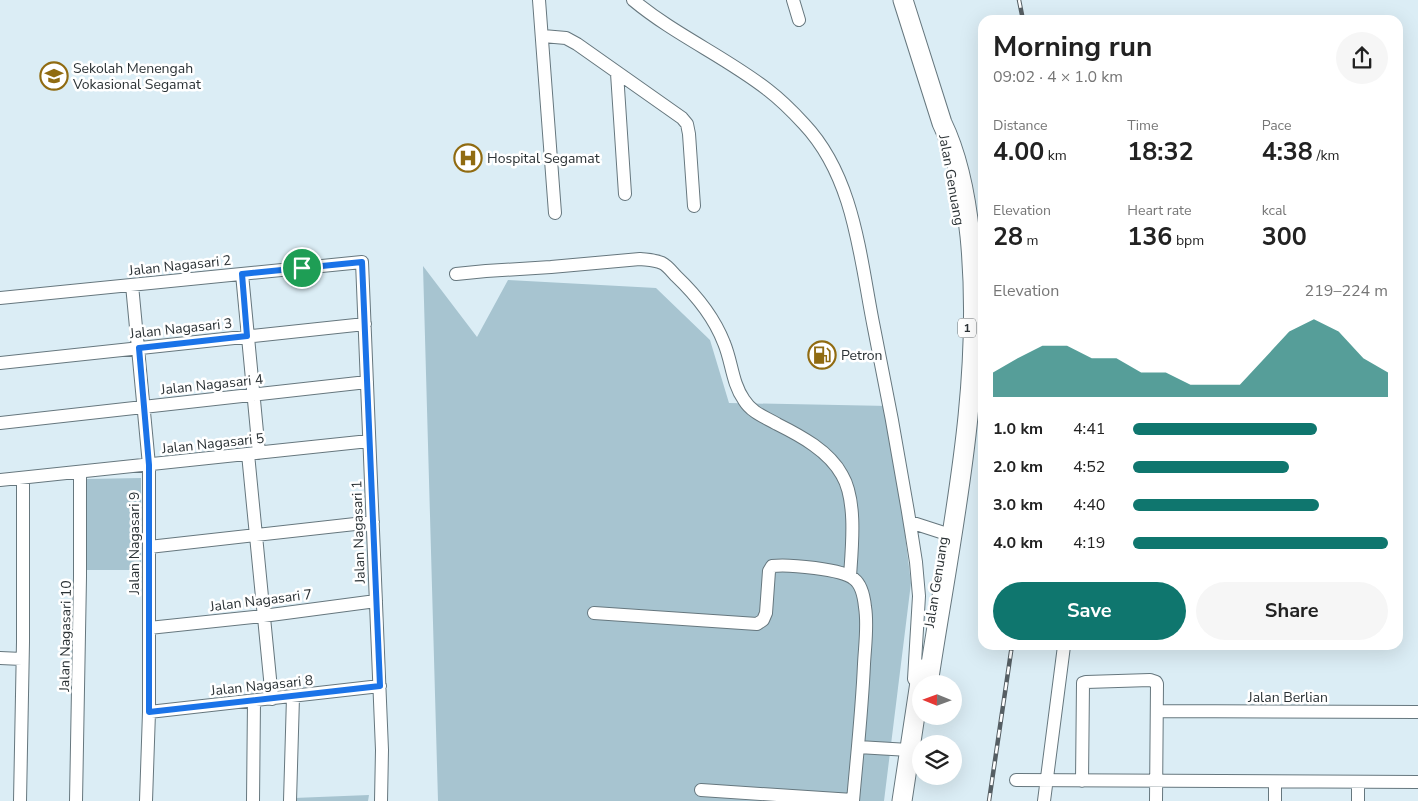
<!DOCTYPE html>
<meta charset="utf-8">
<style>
body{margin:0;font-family:"Nunito Sans",sans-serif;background:#f6f6f6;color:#222;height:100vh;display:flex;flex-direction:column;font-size:19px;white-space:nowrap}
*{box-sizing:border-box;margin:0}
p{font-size:16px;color:#767676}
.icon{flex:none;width:28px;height:28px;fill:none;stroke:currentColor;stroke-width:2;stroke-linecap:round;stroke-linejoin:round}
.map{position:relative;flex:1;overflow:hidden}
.details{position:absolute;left:978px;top:15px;width:425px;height:635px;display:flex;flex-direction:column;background:#fff;border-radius:15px;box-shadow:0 5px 20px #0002}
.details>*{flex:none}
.needle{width:32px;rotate:271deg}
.buttons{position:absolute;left:912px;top:675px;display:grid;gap:10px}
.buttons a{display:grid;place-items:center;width:50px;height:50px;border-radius:50%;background:#fff;box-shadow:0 5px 20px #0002;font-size:25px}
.pin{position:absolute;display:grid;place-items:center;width:42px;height:42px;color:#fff;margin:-21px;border:2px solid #fff;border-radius:50%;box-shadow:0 1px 5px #0007}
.round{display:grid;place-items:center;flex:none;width:52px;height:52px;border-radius:26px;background:#f6f6f6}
.headline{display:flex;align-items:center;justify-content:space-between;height:85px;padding:0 15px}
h1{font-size:28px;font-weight:700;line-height:38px}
.figures{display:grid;grid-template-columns:repeat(3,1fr);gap:8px;height:85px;padding:5px 15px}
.figures div{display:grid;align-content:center}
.figures b{font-size:25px;font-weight:700}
.figures small{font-size:14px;font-weight:400}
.figures p{font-size:14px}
.chart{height:140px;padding:10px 15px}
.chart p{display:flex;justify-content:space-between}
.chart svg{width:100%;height:90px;margin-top:5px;fill:#0f766e;opacity:.7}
.primary-button{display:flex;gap:10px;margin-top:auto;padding:10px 15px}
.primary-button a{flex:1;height:58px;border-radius:30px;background:#0f766e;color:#fff;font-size:20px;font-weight:700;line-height:58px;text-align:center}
.primary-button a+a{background:#f6f6f6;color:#222}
ul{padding:0 15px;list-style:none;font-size:16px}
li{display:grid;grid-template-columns:80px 60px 1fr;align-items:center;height:38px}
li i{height:12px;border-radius:6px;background:#0f766e}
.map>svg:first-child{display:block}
</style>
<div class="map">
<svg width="1418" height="801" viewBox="0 0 1418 801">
<rect width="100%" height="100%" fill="#dbedf5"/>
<!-- green -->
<path fill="#a7c4d0" d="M423,266L477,337L508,280L656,288L710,340L729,403L889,406L911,583L884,801H438Z
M141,478V570H86V479Z
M369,795L368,801H294V798Z"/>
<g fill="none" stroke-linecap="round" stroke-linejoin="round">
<!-- minor casing -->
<g stroke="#66777e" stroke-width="14">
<path id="minor" d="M539,0L555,213
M633,0C675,35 726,57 768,90C781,100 793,112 804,124C855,178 860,259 874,328C890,406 904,484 916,562L919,596L914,679
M793,0L799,20
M543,36L566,38L577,44L682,118L687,124L689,134L694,206
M617,73L625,194
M242,274L259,453
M456,274L486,271L551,267L640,259C648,260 655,260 662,263C668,266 672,272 676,276C696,295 714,317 724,343C732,362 732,383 744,400C752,413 765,417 777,424C801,436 829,451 842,475C857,500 852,547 850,576
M132,285L149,465V712L146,801
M0,298L362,262L382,750L381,801
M0,363L365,324
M0,423L367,382
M248,454L272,699
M0,480L369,441
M910,522L944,533L953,534
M149,547L373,522
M594,613L757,624L763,620L766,613L769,571L772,566C788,564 843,569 854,579C862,585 864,597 865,607C868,625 865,645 864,664C862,710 857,755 853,801
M149,628L263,616L376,601
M0,658L22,659
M1158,711L1418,712
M149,712L380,686
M858,747L909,750L910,743
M1016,780L1418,782
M1082,781L1083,683L1086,682L1150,680L1156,682L1157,684L1156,801
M1275,782V801
M701,790L853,800
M20,801L23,642V478
M76,801L80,577V472
M253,801L254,701
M290,801L293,697
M1044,801L1064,646
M1358,801V782"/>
</g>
<!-- highway casing -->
<g stroke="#66777e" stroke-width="21">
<path id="highway" d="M903,0L942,123C959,158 966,198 970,236C985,387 950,536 928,684
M902,801L922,669"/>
</g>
<!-- minor -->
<use href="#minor" stroke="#fff" stroke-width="12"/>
<!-- highway -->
<use href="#highway" stroke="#fff" stroke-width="19"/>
<!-- rail casing -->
<g stroke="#555e63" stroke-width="4.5">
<path id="rail" d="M1019,0L1023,20
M989,801L1012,645"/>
</g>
<!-- rail -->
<use href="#rail" stroke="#fff" stroke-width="2.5" stroke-dasharray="8" stroke-linecap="butt"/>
</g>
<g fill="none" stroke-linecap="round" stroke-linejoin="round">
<!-- route casing -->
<g stroke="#fff" stroke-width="10">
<path id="route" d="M362,262L380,686L149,712V465L139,348L247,336L242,274Z"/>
</g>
<!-- route -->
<use href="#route" stroke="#1a73e8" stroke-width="6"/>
</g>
<!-- icons -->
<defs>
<g id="school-ring" transform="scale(1.4375)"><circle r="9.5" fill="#fff" stroke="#906b11" stroke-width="1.5"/><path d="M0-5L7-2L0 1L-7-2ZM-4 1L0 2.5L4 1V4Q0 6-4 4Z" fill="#906b11"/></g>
<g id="hospital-ring" transform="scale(1.4375)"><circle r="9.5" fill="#fff" stroke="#906b11" stroke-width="1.5"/><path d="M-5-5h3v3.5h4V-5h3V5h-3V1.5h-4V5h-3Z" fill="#906b11"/></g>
<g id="fuel-ring" transform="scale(1.4375)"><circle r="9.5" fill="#fff" stroke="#906b11" stroke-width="1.5"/><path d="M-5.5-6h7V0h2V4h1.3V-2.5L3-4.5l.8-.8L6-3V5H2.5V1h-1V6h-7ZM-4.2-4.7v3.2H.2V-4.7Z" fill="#906b11"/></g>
</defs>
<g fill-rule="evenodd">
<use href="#school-ring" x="54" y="76"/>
<use href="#hospital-ring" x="468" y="158"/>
<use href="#fuel-ring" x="822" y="355"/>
</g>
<g text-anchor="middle" stroke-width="5" stroke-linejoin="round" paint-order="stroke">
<!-- shield labels -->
<rect fill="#fff" stroke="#6b7072" stroke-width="1" x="958" y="318.5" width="18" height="19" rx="4"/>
<g font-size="12" font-weight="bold" fill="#2b3235">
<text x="967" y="332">1</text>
</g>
<!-- poi labels -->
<g font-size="14" fill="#2b3235" stroke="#fff" text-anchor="start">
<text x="73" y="73">Sekolah Menengah<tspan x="73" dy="16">Vokasional Segamat</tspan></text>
<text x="487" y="163">Hospital Segamat</text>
<text x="841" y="360">Petron</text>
</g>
<!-- street labels -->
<g font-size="14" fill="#2b3235" stroke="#fff">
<text transform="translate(952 180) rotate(80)" y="5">Jalan Genuang</text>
<text transform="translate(180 265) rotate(-6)" y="5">Jalan Nagasari 2</text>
<text transform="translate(181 328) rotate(-6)" y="5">Jalan Nagasari 3</text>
<text transform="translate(212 384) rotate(-6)" y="5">Jalan Nagasari 4</text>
<text transform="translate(213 443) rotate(-6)" y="5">Jalan Nagasari 5</text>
<text transform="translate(358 532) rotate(-92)" y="5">Jalan Nagasari 1</text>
<text transform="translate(134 543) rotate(-90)" y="5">Jalan Nagasari 9</text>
<text transform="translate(936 582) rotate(-81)" y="5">Jalan Genuang</text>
<text transform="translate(261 600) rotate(-7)" y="5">Jalan Nagasari 7</text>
<text transform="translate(65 636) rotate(-89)" y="5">Jalan Nagasari 10</text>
<text transform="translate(262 685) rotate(-6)" y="5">Jalan Nagasari 8</text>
<text x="1288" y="702">Jalan Berlian</text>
</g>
</g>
</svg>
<div class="buttons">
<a><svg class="needle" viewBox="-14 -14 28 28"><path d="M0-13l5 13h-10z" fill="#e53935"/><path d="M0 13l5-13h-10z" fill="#767676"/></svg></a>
<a><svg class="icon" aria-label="layers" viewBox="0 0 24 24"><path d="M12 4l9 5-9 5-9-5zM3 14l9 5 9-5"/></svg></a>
</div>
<div class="pin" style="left:302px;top:268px;background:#1e9e55"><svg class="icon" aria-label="arrive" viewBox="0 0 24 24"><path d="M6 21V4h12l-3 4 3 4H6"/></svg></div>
<section class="details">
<div class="headline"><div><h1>Morning run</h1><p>09:02 · 4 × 1.0 km</p></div><a class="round"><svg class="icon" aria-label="share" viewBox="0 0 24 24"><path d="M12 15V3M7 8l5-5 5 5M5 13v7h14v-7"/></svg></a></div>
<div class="figures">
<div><p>Distance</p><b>4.00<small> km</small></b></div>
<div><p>Time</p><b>18:32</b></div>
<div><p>Pace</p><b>4:38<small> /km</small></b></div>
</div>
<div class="figures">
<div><p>Elevation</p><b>28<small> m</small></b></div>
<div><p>Heart rate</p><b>136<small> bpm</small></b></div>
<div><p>kcal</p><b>300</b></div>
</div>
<div class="chart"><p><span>Elevation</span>219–224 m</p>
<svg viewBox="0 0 160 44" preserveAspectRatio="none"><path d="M0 44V32L10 25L20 19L30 19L40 25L50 25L60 32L70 32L80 38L90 38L100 38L110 25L120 12L130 6L140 12L150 25L160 32V44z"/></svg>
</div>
<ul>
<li><b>1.0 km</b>4:41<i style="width:72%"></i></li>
<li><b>2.0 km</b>4:52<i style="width:61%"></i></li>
<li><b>3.0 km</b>4:40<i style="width:73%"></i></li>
<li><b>4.0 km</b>4:19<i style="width:100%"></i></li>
</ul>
<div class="primary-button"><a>Save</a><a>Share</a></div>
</section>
</div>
